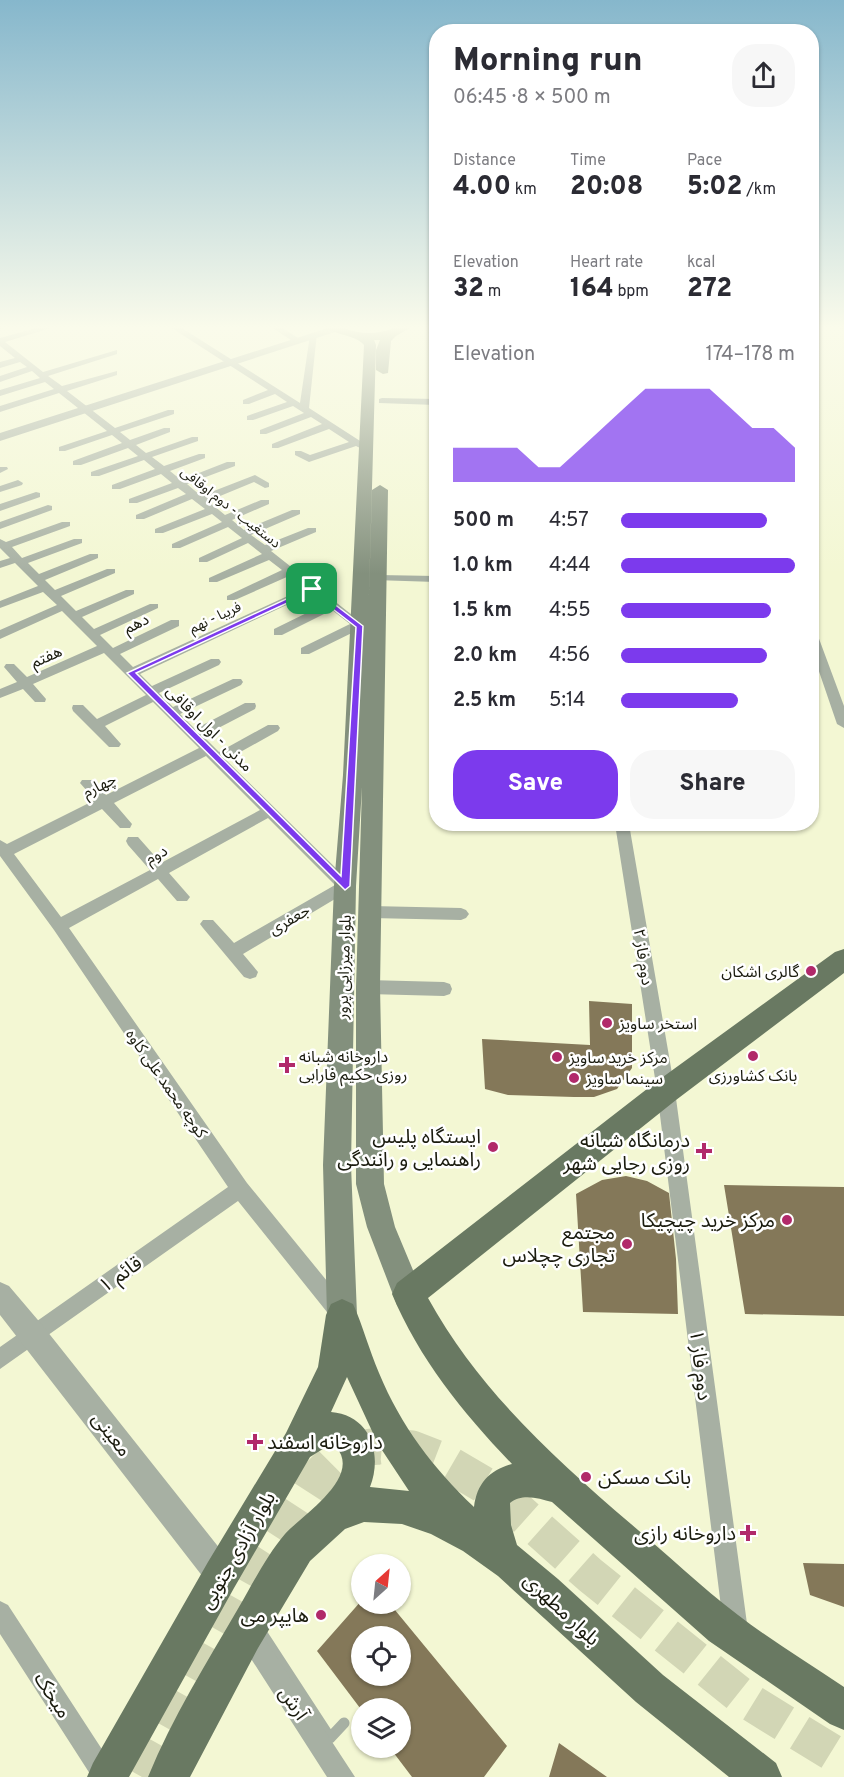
<!DOCTYPE html>
<meta charset="utf-8">
<style>
body{margin:0;font-family:Overpass,"Noto Sans Arabic",sans-serif;background:#f7f7f7;color:#2b2b33;height:100vh;display:flex;flex-direction:column;font-size:22px;white-space:nowrap}
*{box-sizing:border-box;margin:0}
p{font-size:20px;color:#7c7c81}
.icon{flex:none;width:33px;height:33px;fill:none;stroke:currentColor;stroke-width:2;stroke-linecap:round;stroke-linejoin:round}
.map{position:relative;flex:1;overflow:hidden}
.drawer{position:absolute;left:429px;top:24px;width:390px;height:807px;display:flex;flex-direction:column;background:#fff;border-radius:24px;box-shadow:0 2px 4px #0004}
.drawer>*{flex:none}
.needle{width:39px;rotate:27deg}
.buttons{position:absolute;left:351px;top:1554px;display:grid;gap:12px}
.buttons a{display:grid;place-items:center;width:60px;height:60px;border-radius:50%;background:#fff;box-shadow:0 2px 4px #0004;font-size:30px}
.pin{position:absolute;display:grid;place-items:center;width:51px;height:51px;color:#fff;margin:-26px;border-radius:12px;box-shadow:0 3px 9px #0006}
.round{display:grid;place-items:center;flex:none;width:63px;height:63px;border-radius:24px;background:#f7f7f7}
.overview{display:flex;align-items:center;justify-content:space-between;height:102px;padding:0 24px}
h1{font-size:33px;font-weight:800;line-height:45px}
.figures{display:grid;grid-template-columns:repeat(3,1fr);gap:9px;height:102px;padding:6px 24px}
.figures div{display:grid;align-content:center}
.figures b{font-size:26px;font-weight:800}
.figures small{font-size:16px;font-weight:400}
.figures p{font-size:16px}
.chart{height:168px;padding:12px 24px}
.chart p{display:flex;justify-content:space-between}
.chart svg{width:100%;height:108px;margin-top:6px;fill:#7c3aed;opacity:.7}
.primary-button{display:flex;gap:12px;margin-top:auto;padding:12px 24px}
.primary-button a{flex:1;height:69px;border-radius:24px;background:#7c3aed;color:#fff;font-size:24px;font-weight:800;line-height:69px;text-align:center}
.primary-button a+a{background:#f7f7f7;color:#2b2b33}
ul{padding:0 24px;list-style:none;font-size:20px}
li{display:grid;grid-template-columns:96px 72px 1fr;align-items:center;height:45px}
li i{height:15px;border-radius:8px;background:#7c3aed}
.map>svg:first-child{display:block}
</style>
<div class="map">
<svg width="844" height="1777" viewBox="0 0 844 1777">
<rect width="100%" height="100%" fill="#f3f7d3"/>
<!-- building -->
<path fill="#847859" fill-rule="evenodd" d="M589,1001L632,1004V1068L617,1089L594,1097H574L508,1095L485,1089L482,1039L590,1045Z
M626,1176L647,1181L669,1193L676,1259L678,1314L583,1312L576,1194L602,1180Z
M724,1185L844,1187V1316L745,1314Z
M803,1563L844,1564V1607L810,1595Z
M362,1600V1604H390L507,1746L484,1777H412L390,1748H400V1708H360L317,1651ZM362,1636H400V1676H362Z
M559,1743L607,1777H549Z"/>
<g fill="none" stroke-linecap="round" stroke-linejoin="round">
<!-- primary-tunnel -->
<path stroke="#d2d6b5" stroke-width="37" stroke-dasharray="37 18" stroke-linecap="butt" d="M142,1777L257,1570L316,1479L335,1460L356,1449L379,1446L412,1449L443,1461L498,1493L590,1575L745,1699L844,1760"/>
<!-- service -->
<path stroke="#a7b0a3" stroke-width="11" d="M259,1629L330,1738L344,1723"/>
<!-- minor -->
<path fill="#a7b0a3" fill-rule="evenodd" d="M0,325H11L0,329Z
M47,325L57,326L5,342L43,372L117,350V354L48,376L62,386L117,371V375L67,391L115,428L168,410H174V414L120,432L130,440L164,428H170V432L136,445L146,453L192,437H198V441L152,457L164,466L199,454H205V458L170,471L181,480L227,462H235V466L187,484L201,496L255,475L269,483V487L265,488L254,482L208,501L225,515L261,500H269V504L232,520L244,530L292,510H300V514L251,535L265,545L308,528H316V532L271,551L366,626L309,654H301V648L350,624L332,610L282,635H274V629L325,604L312,593L140,674L152,686L211,659H219L221,662L219,665L159,693L173,707L233,679H241L243,682L241,685L180,714L195,729L245,703H255L256,706L255,709L203,736L219,752L268,725H278L280,728L278,731L226,760L350,882L352,886L350,890L243,954L258,972L256,977L250,979L244,977L203,928L200,924L203,920H213L234,943L335,885L268,818L169,873L190,897L187,901H177L158,879L69,928L247,1183L345,1303L348,1310L345,1317L338,1320L331,1317L238,1201L0,1369V1347L228,1187L54,930L0,856V840L7,844L95,800L80,783L82,780H92L106,795L199,748L153,702L105,726L121,744L119,747H109L73,711L72,708L73,705H83L97,719L146,695L104,653L33,684L46,699L45,702H35L23,689L0,698V689L17,682L4,667L6,664H14L27,677L97,646L62,611L0,639V630L57,605L43,592L0,608V601L38,586L15,563L0,568V561L10,558L0,548V539L6,542L62,522H70V526L12,547L22,558L74,539H82V543L28,563L39,574L90,554H98V558L45,580L55,590L107,569H115V573L61,596L76,611L126,590H134V594L82,617L94,629L150,604H158V608L100,635L113,648L171,620H179V626L120,654L133,667L305,588L289,576L235,600H227V596L282,570L269,560L217,582H209V578L262,554L248,543L207,562H199V558L242,538L228,527L180,548H172V544L222,522L212,514L163,533H155V529L205,509L192,499L144,519H136V515L186,494L178,488L137,503H129V499L172,483L161,474L120,489H112V485L155,469L144,460L99,476H91V472L138,456L128,448L81,465H73V461L122,443L112,435L65,451H59V447L107,431L59,393L0,412V406L54,389L45,382L0,396V390L40,378L32,371L0,382V376L27,367L20,362L0,368V362L15,358L0,346V338ZM206,756L260,810L161,863L138,837H128L126,841L128,845L150,870L61,917L14,854L102,809L120,828H130L132,824L114,803Z
M167,325H177L300,403L310,335L317,333L309,408L371,448L366,451L356,446L309,462L295,455V451H301L310,455L349,442L329,429L278,448H272V444L322,424L311,417L266,434H260V430L304,413L293,406L253,420H247V416L287,402L275,394L249,404H243V400L268,390Z
M268,325H278L301,340L294,342Z
M839,325H844V329H841Z
M382,398L436,399V405L379,403V399Z
M0,467H7L8,469L0,473Z
M18,480L23,483L22,485L0,492V486Z
M36,492L40,493V497L0,511V504Z
M48,505L52,506V510L0,529V522Z
M378,575L436,576V582L374,580L372,578Z
M812,632L818,636L844,706V728L837,724L812,651Z
M615,824H629L675,1091L748,1631L744,1639L736,1643L728,1639L724,1631L657,1091Z
M371,906L461,908L466,910L469,914L466,918L461,920L371,918L366,916L363,912L366,908Z
M368,980L444,982L450,984L452,989L450,994L444,996L368,994L362,992L360,987L362,982Z
M0,1601L8,1605L120,1777H92L0,1634Z
M247,1620L255,1624L355,1777H327L239,1640L235,1632L239,1624Z"/>
<!-- tertiary -->
<path fill="#a7b0a3" fill-rule="evenodd" d="M334,326L338,327V331L0,441V433Z
M0,1282L9,1286L43,1326L232,1564L236,1575L232,1586L221,1590L210,1586L0,1315Z"/>
<!-- secondary -->
<path fill="#83907d" fill-rule="evenodd" d="M323,325C339,325 352,333 369,333C385,333 399,325 415,325L396,336L391,341L388,373L383,374L376,370V350L380,340H374L376,345L368,629L372,490L380,485L388,490L380,987L384,1184L395,1227L423,1294L419,1305L408,1309L397,1305L367,1227L356,1184V987L362,787L356,886L351,1165L357,1315L353,1326L342,1330L331,1326L327,1315L323,1165L334,886L343,775L364,345C355,334 334,336 323,325Z"/>
<!-- primary -->
<path fill="#697962" fill-rule="evenodd" d="M844,949V973L676,1100L428,1298C478,1389 553,1457 631,1524C667,1554 701,1587 738,1615C772,1641 808,1663 844,1687V1730L830,1724L709,1641L552,1502C538,1498 522,1493 510,1503L511,1525L517,1545L558,1579L663,1675L776,1763L782,1777H729L636,1702L498,1576L463,1551L431,1534L402,1524L364,1522L345,1529L310,1561L258,1648L190,1777H148C172,1718 207,1662 239,1607C253,1583 267,1555 285,1534C301,1516 363,1477 336,1447H326L310,1457L234,1588L129,1777H87L93,1763L208,1562L286,1433L318,1367L326,1315L331,1304L342,1299L353,1304C363,1326 369,1350 379,1373C401,1426 433,1468 474,1507C477,1483 490,1470 512,1464C464,1414 419,1359 392,1294L397,1283L656,1082L835,952ZM347,1377L378,1444L409,1491L370,1487C383,1454 370,1415 331,1412Z"/>
</g>
<!-- sky -->
<linearGradient id="sky" x2="0" y2="1"><stop stop-color="#86b7cc"/><stop offset="0.57" stop-color="#fafbeb"/><stop offset="1" stop-color="#fafbeb" stop-opacity="0"/></linearGradient>
<rect width="844" height="574" fill="url(#sky)"/>
<!-- route -->
<path fill="#7c3aed" stroke="#fff" stroke-width="1.5" fill-rule="evenodd" d="M312,587L363,626L350,886L345,890L127,673ZM311,592L356,627L341,876L136,673Z"/>
<!-- markers -->
<g fill="#b1296a" stroke="#fff" stroke-width="2">
<circle cx="811" cy="971" r="6"/>
<circle cx="607" cy="1023" r="6"/>
<circle cx="753" cy="1056" r="6"/>
<circle cx="557" cy="1057" r="6"/>
<path d="M284 1056h6v6h6v6h-6v6h-6v-6h-6v-6h6z"/>
<circle cx="574" cy="1078" r="6"/>
<circle cx="493" cy="1147" r="6"/>
<path d="M701 1142h6v6h6v6h-6v6h-6v-6h-6v-6h6z"/>
<circle cx="787" cy="1220" r="6"/>
<circle cx="627" cy="1244" r="6"/>
<path d="M252 1433h6v6h6v6h-6v6h-6v-6h-6v-6h6z"/>
<circle cx="586" cy="1477" r="6"/>
<path d="M745 1524h6v6h6v6h-6v6h-6v-6h-6v-6h6z"/>
<circle cx="321" cy="1615" r="6"/>
</g>
<g text-anchor="middle" stroke-width="5" stroke-linejoin="round" paint-order="stroke">
<!-- far-street labels -->
<g font-size="14" fill="#1a1b0e" stroke="#fff">
<text transform="translate(231 507) rotate(38)" y="5">دستغیب - دوم اوقافی</text>
<text transform="translate(215 617) rotate(-25)" y="5">فریبا - نهم</text>
</g>
<!-- street labels -->
<g font-size="16" fill="#1a1b0e" stroke="#fff">
<text transform="translate(136 623) rotate(-26)" y="6">دهم</text>
<text transform="translate(46 656) rotate(-24)" y="6">هفتم</text>
<text transform="translate(210 728) rotate(45)" y="6">مدنی - اول اوقافی</text>
<text transform="translate(99 785) rotate(-27)" y="6">چهارم</text>
<text transform="translate(156 854) rotate(-29)" y="6">دوم</text>
<text transform="translate(289 919) rotate(-30)" y="6">جعفری</text>
<text transform="translate(644 957) rotate(81)" y="6">دوم فاز ۲</text>
<text transform="translate(343 967) rotate(-88)" y="6">بلوار میرزایی پرور</text>
<text transform="translate(167 1083) rotate(55)" y="6">کوچه محمد علی کاوه</text>
</g>
<!-- poi labels -->
<g font-size="16" fill="#1a1b0e" stroke="#fff" text-anchor="start">
<text x="799" y="977" text-anchor="end">گالری اشکان</text>
<text x="619" y="1029">استخر ساویز</text>
<text x="299" y="1062">داروخانه شبانه<tspan x="299" dy="18">روزی حکیم فارابی</tspan></text>
<text x="569" y="1063">مرکز خرید ساویز</text>
<text x="753" y="1081" text-anchor="middle">بانک کشاورزی</text>
<text x="586" y="1084">سینما ساویز</text>
</g>
<!-- near-poi labels -->
<g font-size="20" fill="#1a1b0e" stroke="#fff" text-anchor="end">
<text x="481" y="1143">ایستگاه پلیس<tspan x="481" dy="23">راهنمایی و رانندگی</tspan></text>
<text x="690" y="1147">درمانگاه شبانه<tspan x="690" dy="23">روزی رجایی شهر</tspan></text>
<text x="775" y="1227">مرکز خرید چیچیکا</text>
<text x="615" y="1239">مجتمع<tspan x="615" dy="23">تجاری چچلاس</tspan></text>
<text x="267" y="1449" text-anchor="start">داروخانه اسفند</text>
<text x="598" y="1484" text-anchor="start">بانک مسکن</text>
<text x="736" y="1540">داروخانه رازی</text>
<text x="309" y="1622">هایپر می</text>
</g>
<!-- near-street labels -->
<g font-size="20" fill="#1a1b0e" stroke="#fff">
<text transform="translate(120 1274) rotate(-35)" y="7">قائم ۱</text>
<text transform="translate(701 1365) rotate(83)" y="7">دوم فاز ۱</text>
<text transform="translate(112 1434) rotate(52)" y="7">معینی</text>
<text transform="translate(237 1550) rotate(-60)" y="7">بلوار آزادی جنوبی</text>
<text transform="translate(562 1609) rotate(43)" y="7">بلوار مطهری</text>
<text transform="translate(53 1695) rotate(57)" y="7">میخک</text>
<text transform="translate(294 1703) rotate(56)" y="7">آرش</text>
</g>
</g>
</svg>
<div class="buttons">
<a><svg class="needle" viewBox="-14 -14 28 28"><path d="M0-13l5 13h-10z" fill="#e53935"/><path d="M0 13l5-13h-10z" fill="#7c7c81"/></svg></a>
<a><svg class="icon" aria-label="locate" viewBox="0 0 24 24"><circle cx="12" cy="12" r="6"/><path d="M12 2v4M12 18v4M2 12h4M18 12h4"/></svg></a>
<a><svg class="icon" aria-label="layers" viewBox="0 0 24 24"><path d="M12 4l9 5-9 5-9-5zM3 14l9 5 9-5"/></svg></a>
</div>
<div class="pin" style="left:312px;top:589px;background:#1e9e55"><svg class="icon" aria-label="arrive" viewBox="0 0 24 24"><path d="M6 21V4h12l-3 4 3 4H6"/></svg></div>
<section class="drawer">
<div class="overview"><div><h1>Morning run</h1><p>06:45 · 8 × 500 m</p></div><a class="round"><svg class="icon" aria-label="share" viewBox="0 0 24 24"><path d="M12 15V3M7 8l5-5 5 5M5 13v7h14v-7"/></svg></a></div>
<div class="figures">
<div><p>Distance</p><b>4.00<small> km</small></b></div>
<div><p>Time</p><b>20:08</b></div>
<div><p>Pace</p><b>5:02<small> /km</small></b></div>
</div>
<div class="figures">
<div><p>Elevation</p><b>32<small> m</small></b></div>
<div><p>Heart rate</p><b>164<small> bpm</small></b></div>
<div><p>kcal</p><b>272</b></div>
</div>
<div class="chart"><p><span>Elevation</span>174–178 m</p>
<svg viewBox="0 0 160 44" preserveAspectRatio="none"><path d="M0 44V30L10 30L20 30L30 30L40 38L50 38L60 30L70 22L80 14L90 6L100 6L110 6L120 6L130 14L140 22L150 22L160 30V44z"/></svg>
</div>
<ul>
<li><b>500 m</b>4:57<i style="width:84%"></i></li>
<li><b>1.0 km</b>4:44<i style="width:100%"></i></li>
<li><b>1.5 km</b>4:55<i style="width:86%"></i></li>
<li><b>2.0 km</b>4:56<i style="width:84%"></i></li>
<li><b>2.5 km</b>5:14<i style="width:67%"></i></li>
</ul>
<div class="primary-button"><a>Save</a><a>Share</a></div>
</section>
</div>
